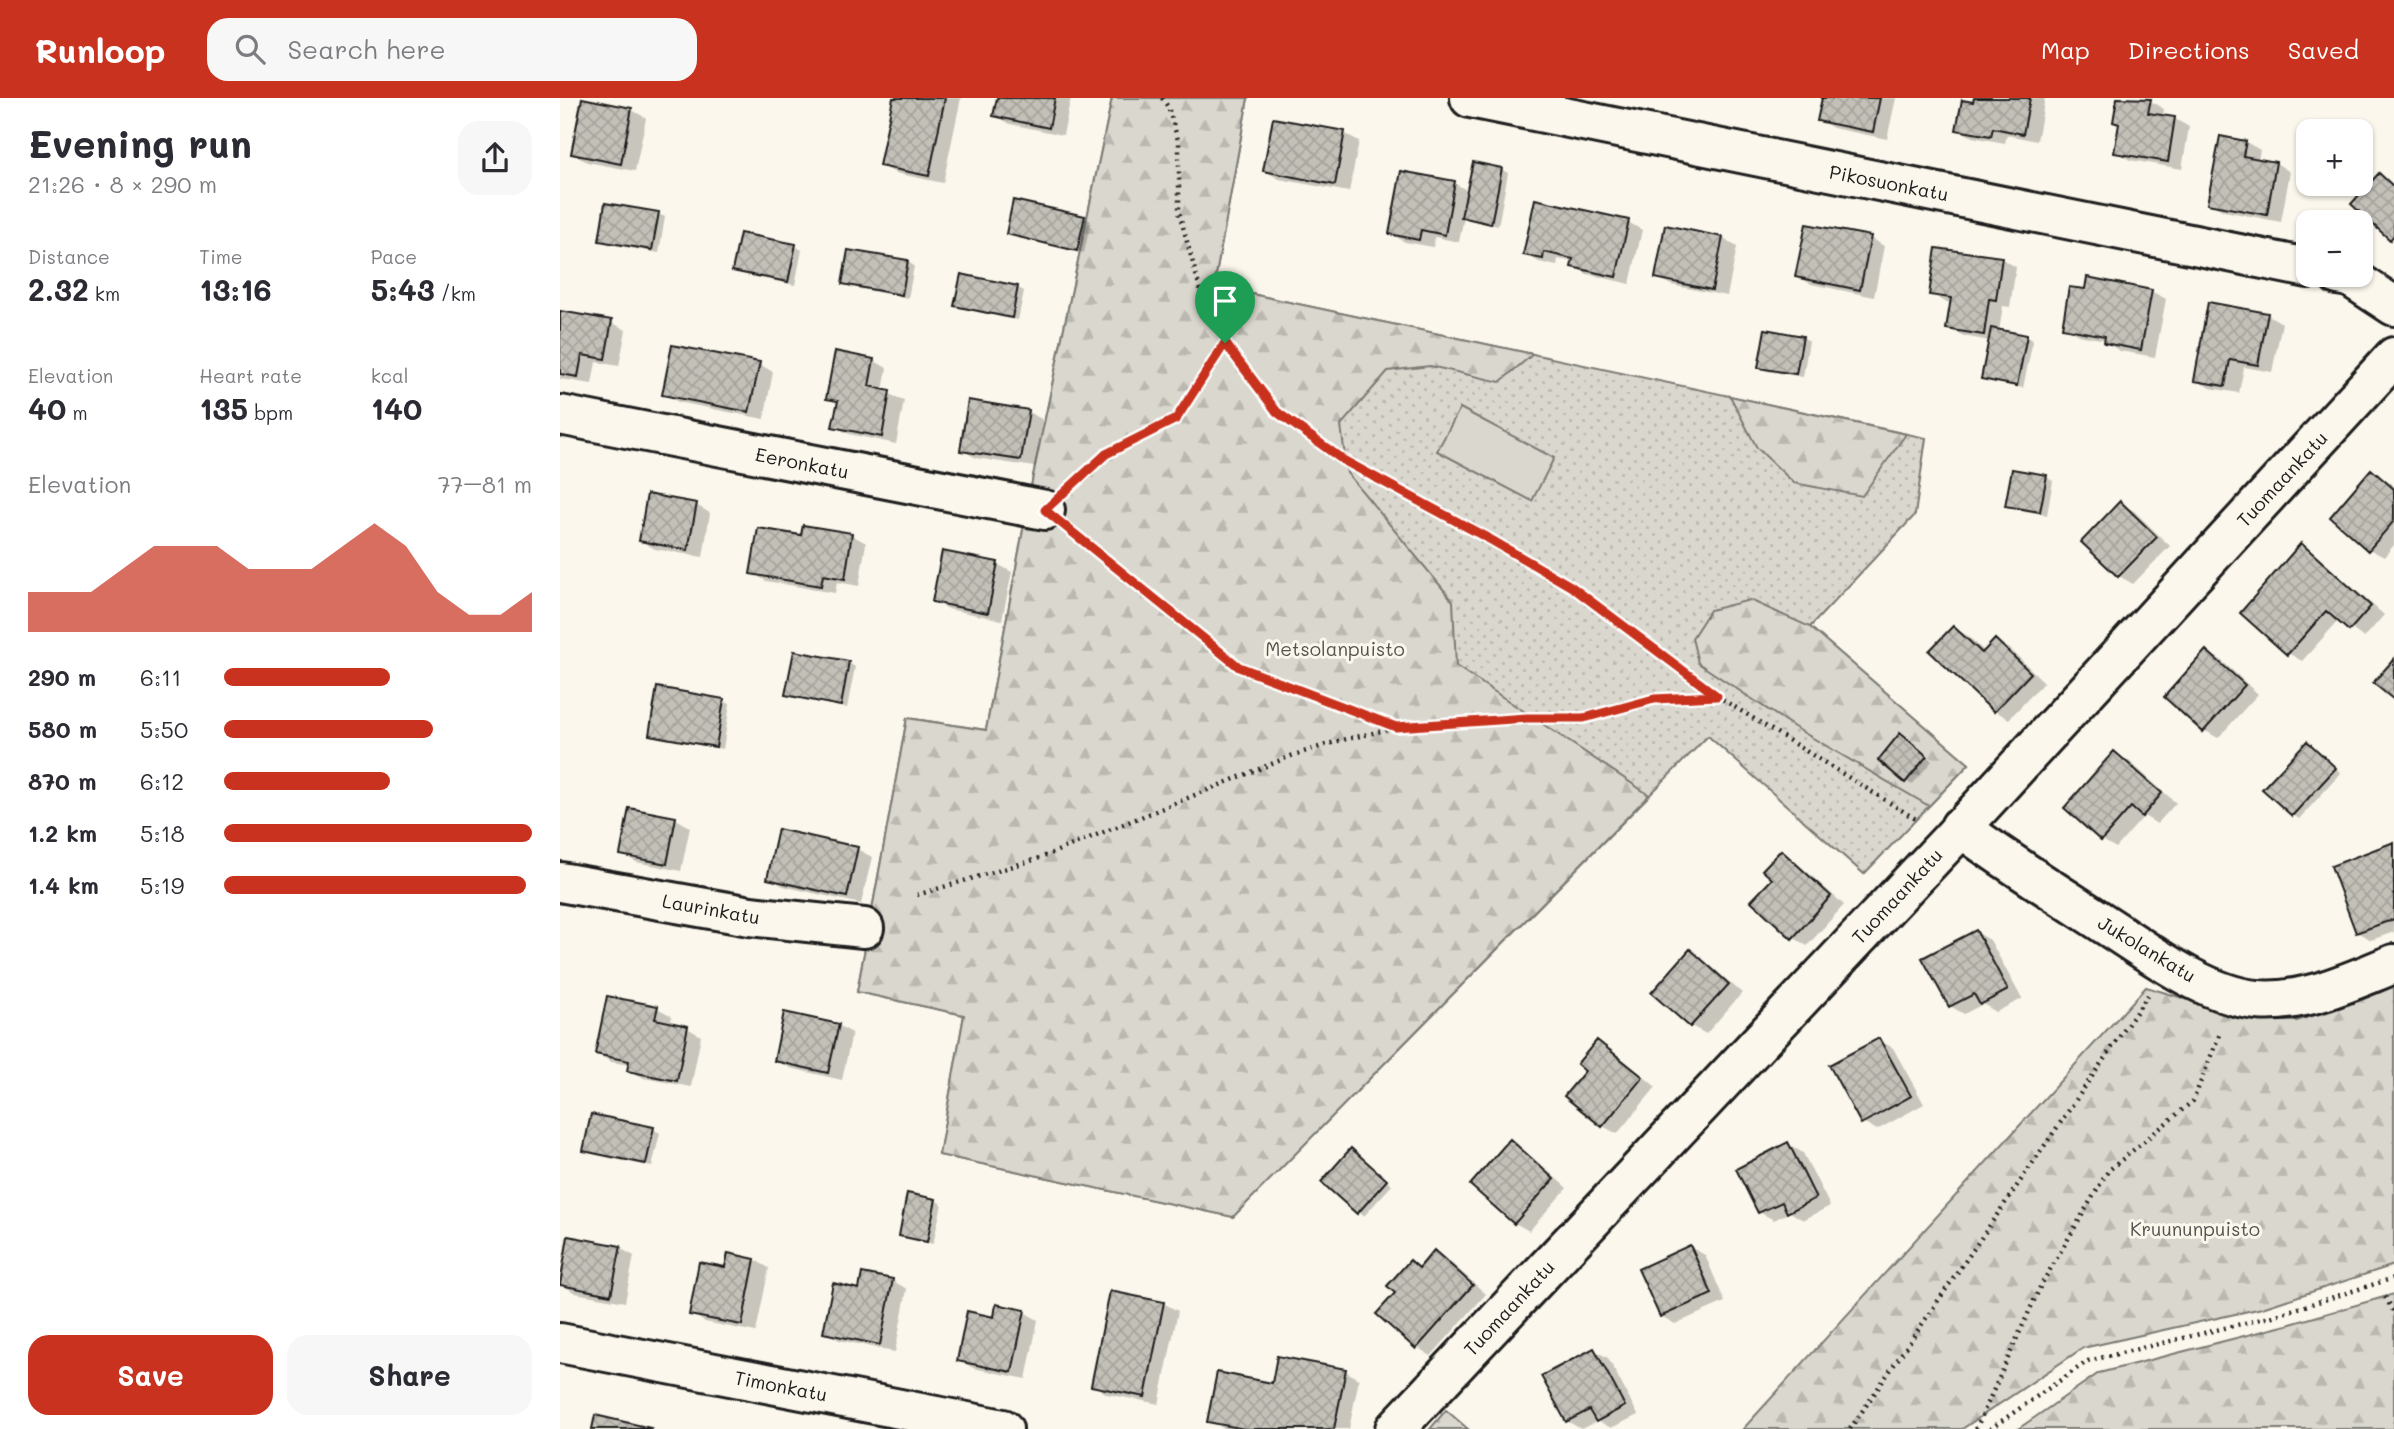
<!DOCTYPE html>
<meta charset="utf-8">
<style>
body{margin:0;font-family:Mali,sans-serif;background:#f7f7f7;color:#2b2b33;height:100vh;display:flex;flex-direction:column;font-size:26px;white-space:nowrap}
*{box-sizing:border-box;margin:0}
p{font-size:23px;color:#7c7c81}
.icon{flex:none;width:38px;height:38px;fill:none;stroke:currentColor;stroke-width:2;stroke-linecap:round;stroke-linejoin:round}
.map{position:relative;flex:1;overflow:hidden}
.details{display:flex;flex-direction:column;background:#fff;width:560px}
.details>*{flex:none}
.fabs{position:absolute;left:1736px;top:21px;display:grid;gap:14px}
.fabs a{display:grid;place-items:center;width:77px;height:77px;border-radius:14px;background:#fff;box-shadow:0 2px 5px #0004;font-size:35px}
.pin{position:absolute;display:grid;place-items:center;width:60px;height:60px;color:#fff;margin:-72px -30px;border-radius:50% 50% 50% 0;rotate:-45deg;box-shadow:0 0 7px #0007}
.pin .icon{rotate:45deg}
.round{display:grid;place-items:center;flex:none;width:74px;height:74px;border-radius:21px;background:#f7f7f7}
.headline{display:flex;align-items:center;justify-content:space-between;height:119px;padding:0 28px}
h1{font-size:38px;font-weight:700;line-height:52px}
.metrics{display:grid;grid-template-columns:repeat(3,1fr);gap:10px;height:119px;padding:7px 28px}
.metrics div{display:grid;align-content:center}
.metrics b{font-size:30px;font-weight:700}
.metrics small{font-size:19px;font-weight:400}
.metrics p{font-size:19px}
.chart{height:196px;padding:14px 28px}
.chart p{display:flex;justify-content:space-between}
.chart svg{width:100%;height:126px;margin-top:7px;fill:#c8321e;opacity:.7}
.primary-button{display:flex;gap:14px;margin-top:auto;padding:14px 28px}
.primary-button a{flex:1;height:80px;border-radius:21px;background:#c8321e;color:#fff;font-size:28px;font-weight:700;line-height:80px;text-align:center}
.primary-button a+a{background:#f7f7f7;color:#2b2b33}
ul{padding:0 28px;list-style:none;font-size:23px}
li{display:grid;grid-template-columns:112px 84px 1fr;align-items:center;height:52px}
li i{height:18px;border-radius:9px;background:#c8321e}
header{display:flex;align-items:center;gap:42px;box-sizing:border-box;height:98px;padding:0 35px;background:#c8321e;color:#fff}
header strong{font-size:33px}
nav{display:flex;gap:38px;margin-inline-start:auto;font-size:24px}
.search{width:490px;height:63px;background:#f7f7f7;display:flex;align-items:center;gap:18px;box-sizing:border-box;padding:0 24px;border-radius:21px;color:#7c7c81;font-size:26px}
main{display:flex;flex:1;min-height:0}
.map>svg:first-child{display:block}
</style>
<header>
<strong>Runloop</strong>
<div class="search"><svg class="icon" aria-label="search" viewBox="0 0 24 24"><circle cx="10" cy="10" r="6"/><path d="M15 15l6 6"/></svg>Search here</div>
<nav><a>Map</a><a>Directions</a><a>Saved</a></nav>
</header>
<main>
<section class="details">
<div class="headline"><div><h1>Evening run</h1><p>21:26 · 8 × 290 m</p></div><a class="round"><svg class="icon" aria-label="share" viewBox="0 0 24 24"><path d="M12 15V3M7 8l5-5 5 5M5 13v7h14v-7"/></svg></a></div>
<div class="metrics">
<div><p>Distance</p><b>2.32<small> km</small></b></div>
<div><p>Time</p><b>13:16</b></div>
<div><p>Pace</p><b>5:43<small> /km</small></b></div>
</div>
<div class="metrics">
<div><p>Elevation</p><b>40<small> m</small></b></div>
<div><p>Heart rate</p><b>135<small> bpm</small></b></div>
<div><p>kcal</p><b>140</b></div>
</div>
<div class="chart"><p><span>Elevation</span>77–81 m</p>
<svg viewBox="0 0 160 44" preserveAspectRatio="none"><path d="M0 44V30L10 30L20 30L30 22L40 14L50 14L60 14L70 22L80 22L90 22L100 14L110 6L120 14L130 30L140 38L150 38L160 30V44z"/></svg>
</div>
<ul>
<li><b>290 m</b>6:11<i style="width:54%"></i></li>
<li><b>580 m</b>5:50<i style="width:68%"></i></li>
<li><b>870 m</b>6:12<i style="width:54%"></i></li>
<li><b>1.2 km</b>5:18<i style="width:100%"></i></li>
<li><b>1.4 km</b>5:19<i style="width:98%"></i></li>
</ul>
<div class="primary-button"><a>Save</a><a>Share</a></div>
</section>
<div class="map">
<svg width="1834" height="1331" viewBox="0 0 1834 1331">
<defs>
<pattern id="grass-dots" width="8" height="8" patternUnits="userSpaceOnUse" patternTransform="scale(1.75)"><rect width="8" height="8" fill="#dad7ce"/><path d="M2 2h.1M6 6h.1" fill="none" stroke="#bab8b0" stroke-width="1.8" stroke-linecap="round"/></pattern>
<pattern id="forest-firs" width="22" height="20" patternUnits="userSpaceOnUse" patternTransform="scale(1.75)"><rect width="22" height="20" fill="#dad7ce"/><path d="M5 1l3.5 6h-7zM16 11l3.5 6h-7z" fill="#bab8b0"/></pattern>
<pattern id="building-cross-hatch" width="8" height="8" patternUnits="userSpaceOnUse" patternTransform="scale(1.75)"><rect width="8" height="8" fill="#c3c0b8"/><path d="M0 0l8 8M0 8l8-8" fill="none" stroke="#a7a49e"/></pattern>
</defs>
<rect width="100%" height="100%" fill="#fbf7ec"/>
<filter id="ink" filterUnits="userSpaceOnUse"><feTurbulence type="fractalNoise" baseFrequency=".0143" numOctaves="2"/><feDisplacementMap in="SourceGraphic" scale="14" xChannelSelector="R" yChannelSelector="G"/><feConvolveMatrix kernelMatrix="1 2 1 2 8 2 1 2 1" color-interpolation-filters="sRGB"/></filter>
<g filter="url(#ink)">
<!-- grass -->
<path fill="url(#grass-dots)" stroke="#7b7a75" stroke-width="2" d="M552,0H688L654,188L1366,340L1355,417L1250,529L1409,666L1304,776L1148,638L673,1119L379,1057L404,917L297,894L347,620L426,632L473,378Z"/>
<!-- forest -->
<path fill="url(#forest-firs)" stroke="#7b7a75" stroke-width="2" d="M552,0H688L654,188L973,256L940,284L870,268L828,273L781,327L787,375L893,503L896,568L1089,697L673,1119L379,1057L404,917L297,894L347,620L426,632L473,378Z
M1170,298L1346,336L1302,398L1234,385L1197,350Z
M1190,502L1250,529L1409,666L1369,708L1234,629L1138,565L1132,540L1150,512Z
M1834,887V1167L1702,1210L1523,1250L1402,1331H1183L1586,889L1699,923H1737Z
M1834,1196V1331H1458L1539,1275L1727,1227Z
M886,1312L908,1331H870Z"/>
<!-- garden -->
<path fill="#dad7ce" stroke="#7b7a75" stroke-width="2" d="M900,310L994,360L972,403L877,353Z"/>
<!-- shadow -->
<path fill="#0003" d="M335,0H401L383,85L335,75L321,67Z
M439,0H511L503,37L450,26L435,17Z
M1263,0H1336L1327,41L1273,30L1259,22Z
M1416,0H1485L1477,43L1447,37L1445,45L1412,39L1398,31L1414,6Z
M1559,0L1590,3L1604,11L1603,19L1615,21L1629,29L1622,71L1570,62L1556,54L1561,27L1555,23Z
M24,2L72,12L86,20L75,73L27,64L13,56Z
M784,35L799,43L789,94L719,81L705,73Z
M1661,40L1686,44L1700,52L1698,62L1716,65L1730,74L1721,124L1664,113L1649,105Z
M941,71L948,75L938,128L910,122L904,119L899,144L875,139L873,149L845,144L831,136L894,85L908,93Z
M98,116L105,119L99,155L48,146L41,142Z
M524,119L531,123L524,155L454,139L448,136Z
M1068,124L1082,132L1070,186L1027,176L1013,168L1014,164L998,161L997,168L979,164L965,156Z
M1163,140L1177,149L1167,198L1111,187L1097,179Z
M1310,140L1324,148L1314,199L1251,186L1237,178Z
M235,148L242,152L235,187L181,176L174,172Z
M1378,152L1442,161L1456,169L1450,209L1443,208L1439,233L1466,239L1473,242L1463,290L1429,283L1423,280L1430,243L1403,238L1388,230L1392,205L1385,204L1371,196Z
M290,154L348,164L354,168L348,200L290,189L284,185Z
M458,190L464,193L458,222L403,211L396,207Z
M1526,193H1591L1606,201L1595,259L1560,253L1546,245V242L1518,237L1504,229Z
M0,215L51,224L66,232L59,268L36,264L32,286L0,281Z
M1708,217L1722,225L1712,274L1684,269L1679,295L1650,290L1636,282Z
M1242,239L1249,243L1243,279L1207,273L1200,269Z
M313,262L327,270L323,293L344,303L336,346L289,336L274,328L279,306L268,300Z
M199,266L213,274L204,321L118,304L104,296Z
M469,314L483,322L475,369L416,360L402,352Z
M1454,373L1487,379L1493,383L1487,417L1454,411L1447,407Z
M1812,373L1834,388V447L1824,459L1809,451Z
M1560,405L1574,413L1610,448L1573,486L1559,478Z
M136,407L150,415L143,459L95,451L81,443Z
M244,429L292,437L306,445L299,488L277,484L275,495L206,483L192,475L243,439Z
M1741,448L1755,456L1824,517L1804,540L1779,522L1742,563L1728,555Z
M437,466L452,474L442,522L388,511L374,503Z
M1394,530L1408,538L1425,554L1436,543L1450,551L1484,584L1449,621L1435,613Z
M1647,554L1661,562L1698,596L1658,640L1644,632Z
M235,555L289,565L295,569L287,610L234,600L227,596Z
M164,603L170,606L163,651L98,640L91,636Z
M1347,641L1372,663L1352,687L1346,683Z
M1753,649L1781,675L1739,721L1733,717Z
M1555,655L1569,663L1616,705L1597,726L1584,718L1556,750L1542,742Z
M116,721L130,729L121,773L76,764L62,756Z
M1834,746V834L1811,842L1797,834Z
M297,751L312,759L301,806L223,788L209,780Z
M1221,755L1235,763L1284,807L1247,848L1233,839Z
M1416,834L1430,842L1462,901L1436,914L1423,906L1404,916L1390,908Z
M1130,853L1144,862L1182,895L1146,936L1131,928L1093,895Z
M97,910L112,918L110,926L127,930L141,938L131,989L84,980L69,972L70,967L51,964L37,956Z
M278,927L292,935L282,982L230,970L216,962Z
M1319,942L1333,950L1364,1006L1317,1032L1303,1024Z
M1037,944L1052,952L1096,989L1057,1036L1043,1028L1027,973Z
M93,1031L100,1035L92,1069L32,1056L25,1052Z
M950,1043L964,1052L1007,1090L969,1133L955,1125Z
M1228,1046L1243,1055L1270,1108L1243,1122L1230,1114L1214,1122L1199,1114Z
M798,1056L832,1087L804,1118L798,1114Z
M375,1102L382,1106L373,1146L347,1140L340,1137Z
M1130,1149L1145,1157L1165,1204L1115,1226L1101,1218Z
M60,1150L74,1158L65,1204L15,1195L1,1186Z
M875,1154L889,1163L926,1196L871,1258L857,1249L837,1195L850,1164L861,1170Z
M195,1162L209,1170L196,1234L145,1224L131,1216L167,1171Z
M304,1177L333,1183L347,1191L335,1254L279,1242L265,1234L300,1193Z
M603,1205L618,1213L599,1306L547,1296L533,1287Z
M464,1214L478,1222L466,1281L413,1270L399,1262L435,1221Z
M1034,1252L1048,1260L1078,1317L1051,1330L1038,1323L1021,1331L1007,1323Z
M785,1273L799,1281L789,1331H665L649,1323L714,1287Z"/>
<!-- building -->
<path fill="url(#building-cross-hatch)" stroke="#1c1c1c" stroke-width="2" d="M22,0L72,10L61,66L11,56Z
M333,0H385L369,78L319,68Z
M437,0H495L489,30L433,18Z
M1262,0H1320L1313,34L1257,23Z
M1414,0H1470L1463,36L1433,30L1431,38L1396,32L1402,2L1413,4Z
M1557,0L1591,1L1588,15L1615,19L1608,64L1554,55L1559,26L1553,24Z
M713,20L785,33L775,87L703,73Z
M1660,38L1686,43L1683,58L1716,64L1707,117L1647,106Z
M913,64L942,70L931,126L901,119Z
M841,73L895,83L885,137L861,132L859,142L829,136Z
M1819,75L1834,89V137L1830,142L1791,106Z
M975,101L1069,122L1056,179L1011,169L1013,161L984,154L983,161L963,157Z
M453,102L525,118L517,153L446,136Z
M45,105L99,114L92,152L39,143Z
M1246,126L1311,138L1300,192L1235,179Z
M1105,127L1163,139L1152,192L1095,180Z
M180,135L236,146L228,184L172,173Z
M1376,150L1442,159L1436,202L1429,201L1424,237L1386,231L1391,200L1369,197Z
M288,152L348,162L342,197L282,186Z
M401,176L458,188L452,220L394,208Z
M1527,179L1592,192L1581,252L1544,245L1545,238L1502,230L1509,189L1525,191Z
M1648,204L1708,215L1698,267L1670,262L1665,288L1634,283Z
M0,213L52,222L45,261L22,257L18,279L0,276Z
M1431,230L1467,237L1457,288L1421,281Z
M1205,231L1243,238L1236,276L1198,270Z
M112,247L200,264L189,314L102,297Z
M275,253L314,261L309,288L330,293L322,339L272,329L278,303L266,301Z
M408,302L469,312L461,362L400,353Z
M1452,371L1487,377L1480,414L1445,408Z
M1811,371L1834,391V423L1808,453L1770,419Z
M87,396L137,405L128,452L79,443Z
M1560,403L1597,439L1558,479L1521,444Z
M243,427L292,435L285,481L263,477L261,488L190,476L198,430L241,437Z
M1741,445L1811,508L1789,533L1766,513L1727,557L1680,515Z
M382,453L438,464L428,515L372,504Z
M1393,528L1422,555L1435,541L1471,575L1434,614L1369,553Z
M1646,552L1685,587L1643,634L1604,599Z
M234,553L289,563L281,608L225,597Z
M1834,561V602L1813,585Z
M97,589L164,601L156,649L89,637Z
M1340,635L1367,658L1345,685L1318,662Z
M1747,643L1776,670L1732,718L1702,691Z
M1554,653L1602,695L1582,719L1571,709L1541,743L1504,710Z
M69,710L116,719L107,766L60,757Z
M218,731L298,749L287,799L207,781Z
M1834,744V821L1796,835L1771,768Z
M1221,752L1271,798L1232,841L1191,803L1212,781L1202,772Z
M1416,832L1448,892L1420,907L1414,896L1389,909L1362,860Z
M1130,851L1169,886L1130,929L1091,895Z
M47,898L98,908L95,921L128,928L117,983L67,973L69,963L35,956Z
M224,914L279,926L268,975L214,963Z
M1319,940L1351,998L1301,1026L1269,967Z
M1037,942L1083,979L1042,1029L1004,998L1025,973L1017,966Z
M31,1016L94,1029L86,1066L23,1053Z
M950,1041L994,1081L954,1126L910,1087Z
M1228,1044L1256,1100L1227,1115L1222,1104L1198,1115L1176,1071Z
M791,1050L827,1082L797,1116L761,1084Z
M347,1095L376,1101L367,1144L339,1138Z
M8,1138L61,1148L51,1197L0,1187Z
M1130,1147L1152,1196L1100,1219L1078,1171Z
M874,1152L913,1187L856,1251L816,1216L835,1195L827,1188L850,1162L859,1170Z
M168,1155L195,1161L182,1227L129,1217L139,1164L165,1169Z
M302,1175L333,1181L320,1247L263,1235L273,1185L299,1191Z
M550,1193L604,1204L585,1299L531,1288Z
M436,1206L465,1212L452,1274L397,1263L407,1213L434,1219Z
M1034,1250L1065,1308L1036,1324L1029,1312L1006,1324L981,1278Z
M717,1258L786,1271L774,1331H685L647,1324L657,1274L712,1285Z
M35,1317L91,1330L90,1331H32Z"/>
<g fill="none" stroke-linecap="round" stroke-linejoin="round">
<!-- minor casing -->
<g stroke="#1c1c1c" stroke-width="44">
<path id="minor" d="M910,0L1748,170
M1778,177L1790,179L1834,208
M0,317L485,412
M1400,729C1447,764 1497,795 1546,827C1588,854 1647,898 1697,902C1745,906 1790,883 1834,866
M0,784L190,818L304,830
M0,1245L443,1331
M835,1331L1390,742L1834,259"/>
</g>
<!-- path -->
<path stroke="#1c1c1c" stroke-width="4.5" stroke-dasharray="2 5" stroke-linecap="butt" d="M602,0L608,9L619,45V114L643,202L665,245L717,314L783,362L933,443L1011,490L1157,598L1359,723
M512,387L546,356L616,321L665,245
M512,434L679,569L836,629L967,620H1025L1094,602L1156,598
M357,797L480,760L731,658L778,643L835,630
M1825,1199L1834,1214
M1290,1331L1588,897
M1416,1331L1481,1187L1548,1073L1633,1003L1661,933
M1430,1331L1528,1263L1710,1219L1834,1180"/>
<!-- minor -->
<use href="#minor" stroke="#fbf7ec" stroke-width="38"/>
</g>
</g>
<g fill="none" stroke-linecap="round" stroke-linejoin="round" filter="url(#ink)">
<!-- route casing -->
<g stroke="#fff" stroke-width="14">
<path id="route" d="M665,245L717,314L783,362L933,443L1012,489L1157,598L1094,601L1024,620H967L836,629L679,569L485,412L546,356L616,321Z"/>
</g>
<!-- route -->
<use href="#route" stroke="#c8321e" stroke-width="9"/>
</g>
<g text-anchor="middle" stroke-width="6" stroke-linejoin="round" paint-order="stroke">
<!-- street labels -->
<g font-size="19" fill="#1c1c1c" stroke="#fbf7ec">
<text transform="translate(1329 85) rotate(11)" y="7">Pikosuonkatu</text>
<text transform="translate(242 365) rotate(11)" y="7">Eeronkatu</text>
<text transform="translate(1722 381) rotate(-47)" y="7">Tuomaankatu</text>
<text transform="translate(1337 798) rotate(-47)" y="7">Tuomaankatu</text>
<text transform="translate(151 811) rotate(10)" y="7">Laurinkatu</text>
<text transform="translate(1587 851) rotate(31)" y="7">Jukolankatu</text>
<text transform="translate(949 1210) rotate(-47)" y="7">Tuomaankatu</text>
<text transform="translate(221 1288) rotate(11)" y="7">Timonkatu</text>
</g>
<!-- park labels -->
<g font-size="19" fill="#555451" stroke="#fbf7ec">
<text x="775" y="558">Metsolanpuisto</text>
<text x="1635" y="1138">Kruununpuisto</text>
</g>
</g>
</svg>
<div class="fabs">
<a>+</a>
<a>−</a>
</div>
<div class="pin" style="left:665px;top:245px;background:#1e9e55"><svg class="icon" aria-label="arrive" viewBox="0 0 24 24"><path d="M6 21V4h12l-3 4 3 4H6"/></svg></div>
</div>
</main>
